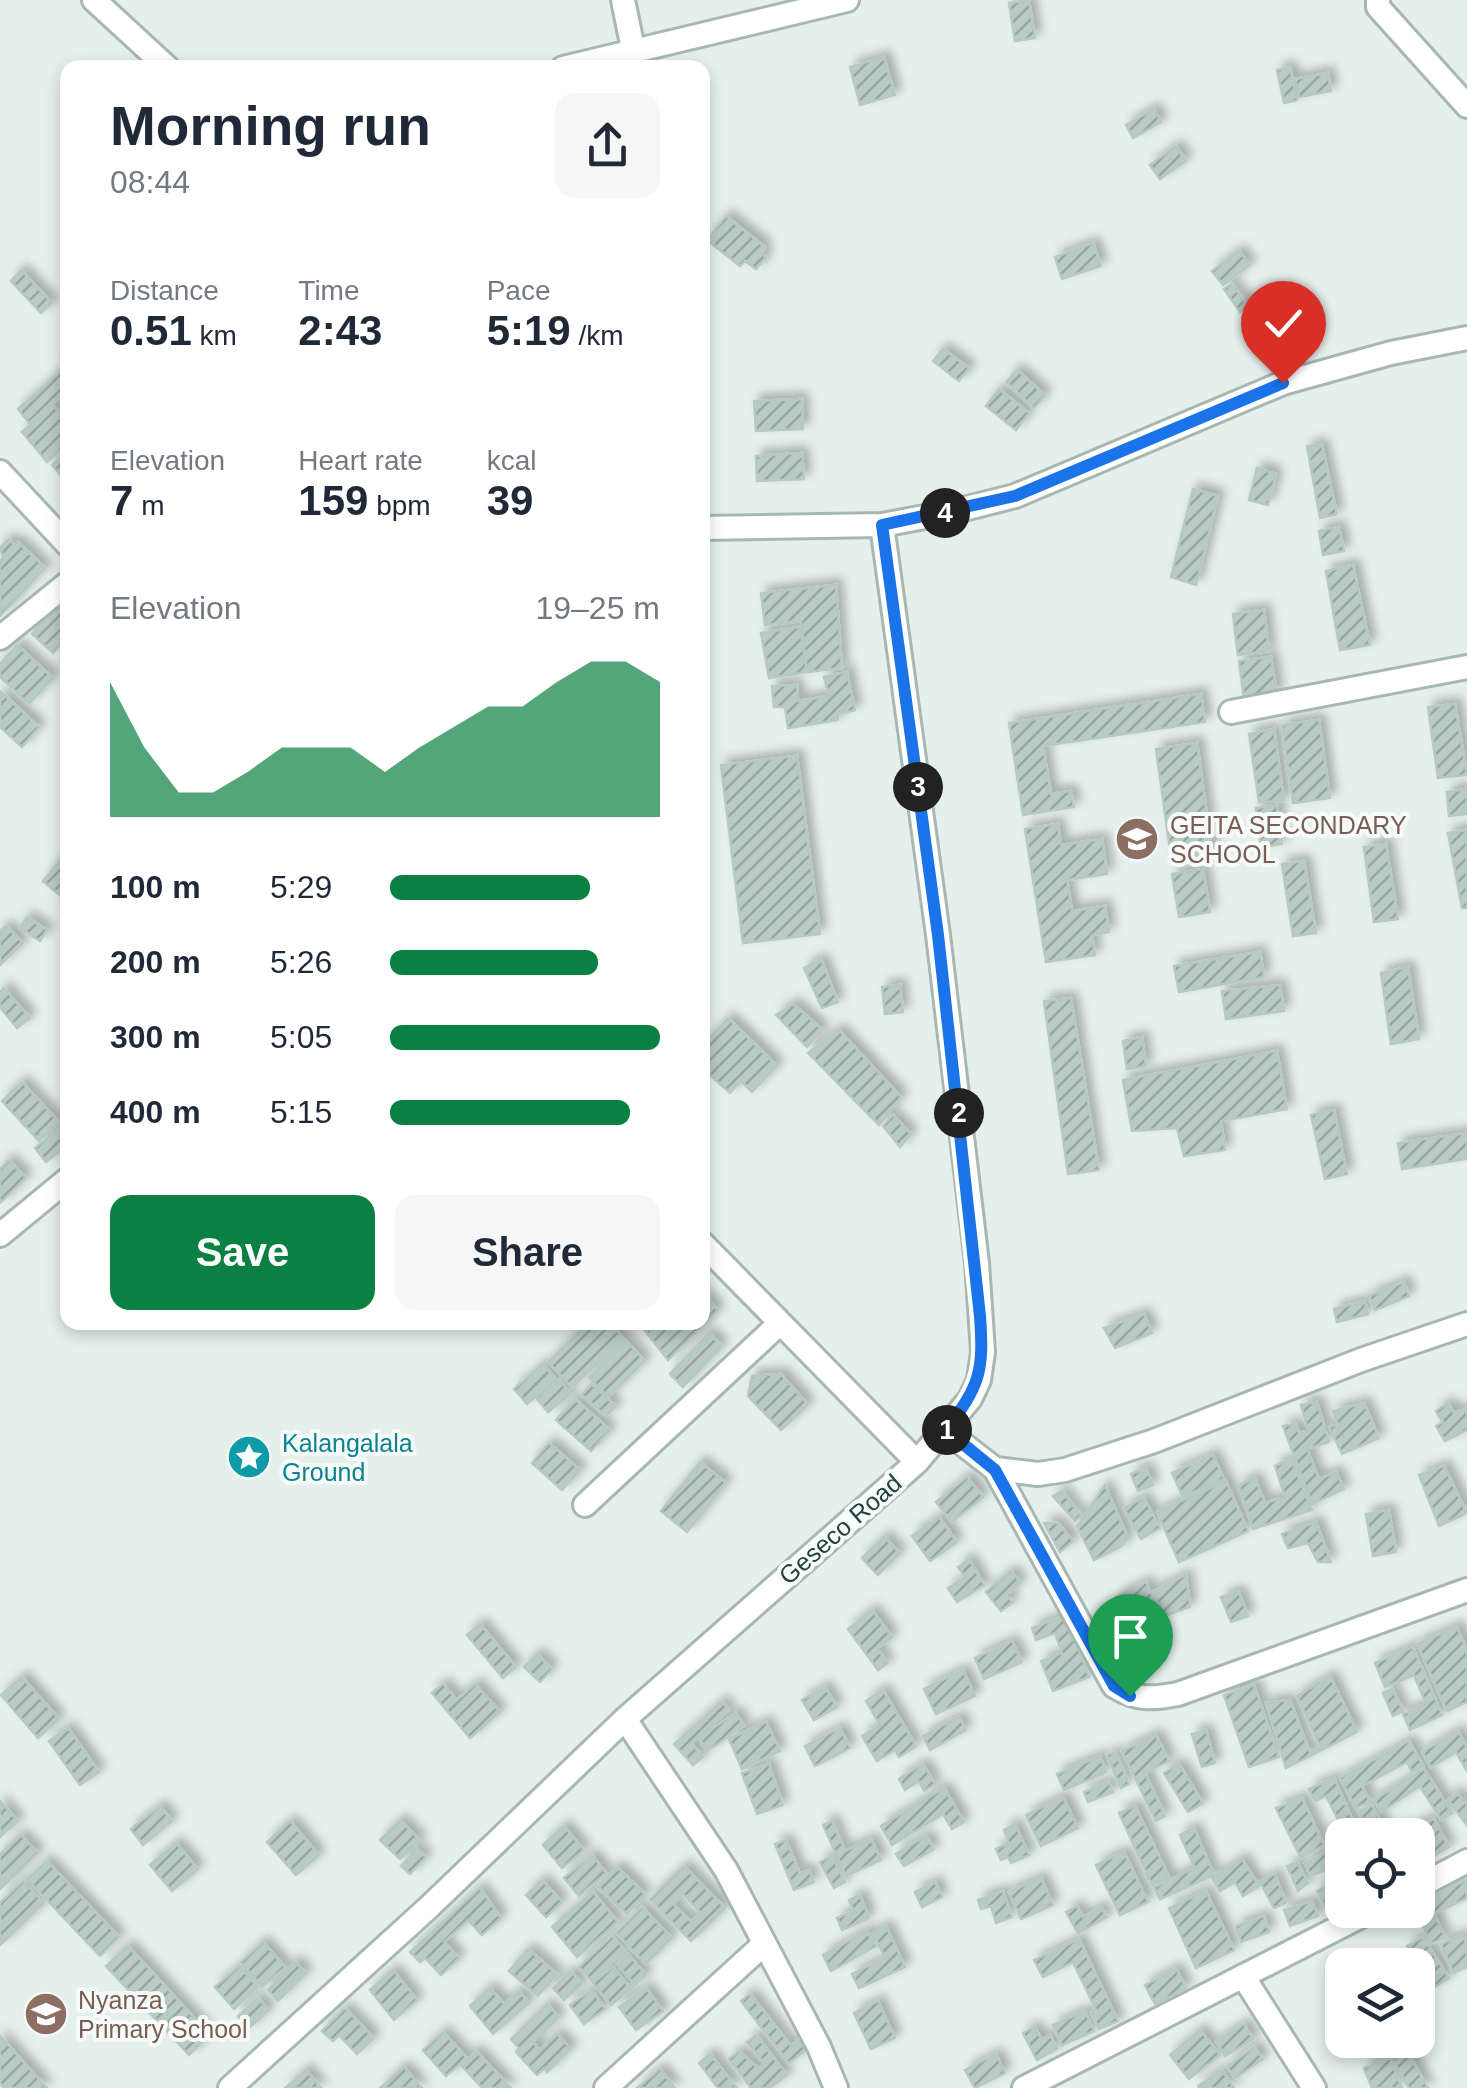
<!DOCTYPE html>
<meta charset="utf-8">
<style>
body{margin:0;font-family:Helvetica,sans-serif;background:#f6f6f7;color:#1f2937;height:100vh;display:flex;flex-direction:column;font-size:38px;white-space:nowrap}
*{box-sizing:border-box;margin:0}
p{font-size:32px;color:#747a83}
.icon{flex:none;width:55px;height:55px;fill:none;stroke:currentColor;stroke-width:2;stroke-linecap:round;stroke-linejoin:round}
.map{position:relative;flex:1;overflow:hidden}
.details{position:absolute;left:60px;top:60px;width:650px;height:1270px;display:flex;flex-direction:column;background:#fff;border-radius:20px;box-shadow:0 5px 15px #0003}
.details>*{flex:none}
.controls{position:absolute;left:1325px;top:1818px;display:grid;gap:20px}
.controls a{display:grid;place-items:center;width:110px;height:110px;border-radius:20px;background:#fff;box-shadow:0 5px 15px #0003;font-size:50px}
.pin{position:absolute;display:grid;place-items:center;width:85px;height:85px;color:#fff;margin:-102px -42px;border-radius:50% 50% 50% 0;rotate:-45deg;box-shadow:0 0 10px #0007}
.pin .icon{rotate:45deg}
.km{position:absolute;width:50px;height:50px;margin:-25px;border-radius:50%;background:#222;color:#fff;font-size:28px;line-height:50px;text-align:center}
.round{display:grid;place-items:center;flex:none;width:105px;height:105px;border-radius:20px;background:#f6f6f7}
.overview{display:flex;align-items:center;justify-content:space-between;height:170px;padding:0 50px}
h1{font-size:55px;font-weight:700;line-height:75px}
.metrics{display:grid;grid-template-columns:repeat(3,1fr);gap:15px;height:170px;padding:10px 50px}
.metrics div{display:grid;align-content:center}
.metrics b{font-size:42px;font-weight:700}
.metrics small{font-size:28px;font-weight:400}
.metrics p{font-size:28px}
.chart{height:280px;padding:20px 50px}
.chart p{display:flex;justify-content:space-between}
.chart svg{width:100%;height:180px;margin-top:10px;fill:#0b8043;opacity:.7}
.action{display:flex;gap:20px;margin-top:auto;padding:20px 50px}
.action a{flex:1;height:115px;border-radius:20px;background:#0b8043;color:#fff;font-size:40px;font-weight:700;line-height:115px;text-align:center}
.action a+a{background:#f6f6f7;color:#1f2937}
ul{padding:0 50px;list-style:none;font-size:32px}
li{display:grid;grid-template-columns:160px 120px 1fr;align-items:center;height:75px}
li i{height:25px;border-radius:12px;background:#0b8043}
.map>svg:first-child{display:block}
</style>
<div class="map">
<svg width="1467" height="2088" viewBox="0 0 1467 2088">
<defs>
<pattern id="building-hatch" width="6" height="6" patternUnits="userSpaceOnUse" patternTransform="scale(2.5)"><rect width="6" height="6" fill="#bacac5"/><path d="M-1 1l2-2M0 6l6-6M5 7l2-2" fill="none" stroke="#97a6a1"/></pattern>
<filter id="shadow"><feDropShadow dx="6" dy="-6" stdDeviation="5" flood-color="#0004"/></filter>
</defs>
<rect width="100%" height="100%" fill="#e5efeb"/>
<!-- building -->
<path fill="url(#building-hatch)" stroke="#b7c9c3" stroke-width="2.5" fill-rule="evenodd" filter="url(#shadow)" d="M1029,0L1035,38L1015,41L1009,3Z
M884,57L895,95L860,105L850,67Z
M1290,67L1297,100L1284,103L1277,70Z
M1328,73L1331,91L1299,97L1295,79Z
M1154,109L1161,122L1133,138L1126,125Z
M1176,146L1186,161L1160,179L1150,165Z
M726,216L765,247L761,254L766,257L756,269L745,261L740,266L707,240Z
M1093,243L1101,266L1062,279L1055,257Z
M1239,251L1250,265L1223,285L1212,271Z
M21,270L52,303L41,313L11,281Z
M1232,284L1248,306L1240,312L1224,289Z
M1268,299L1278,314L1252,332L1242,318Z
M943,349L969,368L959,381L933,361Z
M62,370L68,377V390L29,423L18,409Z
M1017,370L1045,395L1034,408L1006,382Z
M999,389L1029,413L1016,430L986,406Z
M802,399L803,429L756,431L754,401Z
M53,406L68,420V444L47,462L22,432Z
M1322,445L1337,514L1320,518L1307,446Z
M68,451V481L66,482L52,465Z
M802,453L804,479L757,481L756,456Z
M1257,468L1276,474L1268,505L1249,500Z
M1193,489L1218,496L1196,585L1171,577Z
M1339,527L1344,551L1323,555L1319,531Z
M9,539L15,546L18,542L45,568L0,616V561L3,558L0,547Z
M1353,565L1370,645L1340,650L1326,571Z
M836,585L842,668L807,672L801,621L765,625L761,593Z
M64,597L68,600V636L53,653L32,634Z
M1264,610L1269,651L1238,655L1233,614Z
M800,627L807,672L769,678L761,633Z
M17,645L53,678L29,704L0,677V664Z
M1271,657L1277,694L1244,698L1239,661Z
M847,672L855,710L838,714V720L788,728L785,707H774L772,686L797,685L798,701L829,696L824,677Z
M0,691L39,727L22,747L0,727Z
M1201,694L1205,722L1043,746L1051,794L1071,791L1074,807L1023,815L1009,723Z
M1455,704L1467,775L1438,778L1428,707Z
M1319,720L1330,798L1293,803L1282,725Z
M1274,729L1284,801L1259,802L1249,734Z
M1197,743L1213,858L1172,864L1156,749Z
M797,756L820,934L743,943L721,765Z
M1467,789V814L1449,816L1447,792Z
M1277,805L1282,844L1261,847L1256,808Z
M1058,824L1061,845L1102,839L1107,874L1067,880L1072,911L1105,906L1109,932L1092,935L1095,955L1046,962L1025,829Z
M1467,830V908H1462L1448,833Z
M1386,844L1398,919L1374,922L1364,847Z
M68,851V902L43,881Z
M1304,861L1316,933L1293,936L1282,864Z
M1203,869L1210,912L1179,917L1172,874Z
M27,917L47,930L40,941L20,928Z
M6,926L23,943L0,965V931Z
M1260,952L1264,977L1179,992L1174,966Z
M821,959L838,1002L822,1008L804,968Z
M1408,967L1419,1039L1391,1044L1381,973Z
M900,985L903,1012L885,1014L882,987Z
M1280,985L1284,1011L1226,1019L1222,991Z
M4,988L30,1018L17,1028L0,1007V992Z
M1071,998L1099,1170L1068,1174L1044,1001Z
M793,1004L823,1030L807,1047L776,1015Z
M728,1018L777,1066L752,1092L741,1081L730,1093L702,1068V1051L706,1047L703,1045Z
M839,1030L901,1097L879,1125L808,1053Z
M1142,1037L1146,1066L1127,1069L1123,1041Z
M1277,1051L1287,1109L1221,1121L1225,1150L1184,1156L1177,1128L1132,1131L1123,1080Z
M22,1082L59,1122L39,1141L2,1101Z
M1334,1110L1347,1174L1325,1179L1311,1115Z
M893,1115L911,1134L900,1147L883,1126Z
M62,1126L68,1133V1145L46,1162L35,1148Z
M1467,1133V1159L1402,1169L1398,1143Z
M9,1160L26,1178L0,1203V1169Z
M1404,1282L1409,1296L1375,1310L1369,1296Z
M702,1293L718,1310L668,1360L638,1322L650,1330L664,1322H702Z
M1365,1301L1368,1314L1337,1322L1334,1309Z
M1144,1314L1152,1333L1115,1348L1104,1328Z
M590,1322H609L624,1339L572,1387L548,1362Z
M709,1333L722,1346L683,1387L670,1374Z
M626,1341L645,1361L608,1397L589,1377Z
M543,1364L556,1379L527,1404L514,1389Z
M781,1374L808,1405L781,1430L748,1396L752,1376Z
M559,1379L571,1394L548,1412L536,1398Z
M591,1384L616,1406L606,1416L582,1395Z
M575,1399L610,1430L591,1451L556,1420Z
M1317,1402L1329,1442L1307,1449L1319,1479L1336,1472L1344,1489L1312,1504L1283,1426L1296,1424L1299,1433L1308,1431L1301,1405Z
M1364,1403L1379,1438L1342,1454L1329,1427L1338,1424L1333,1411Z
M1448,1403L1454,1413L1467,1408V1430L1445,1441L1436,1426L1443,1422L1436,1411Z
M549,1443L580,1470L562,1490L532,1463Z
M1213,1455L1224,1479L1183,1497L1172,1473Z
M1291,1459L1312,1510L1253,1529L1239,1485L1255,1478L1265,1503L1285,1497L1275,1466Z
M700,1462L726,1483L687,1532L661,1511Z
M1444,1466L1467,1513L1439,1526L1419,1475Z
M1146,1468L1153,1485L1138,1491L1131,1474Z
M967,1477L983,1497L952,1522L936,1502Z
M1226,1481L1248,1531L1179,1562L1157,1512Z
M1105,1485L1128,1538L1122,1546L1094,1560L1077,1526Z
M1062,1491L1081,1516L1075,1521L1053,1496Z
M1144,1498L1160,1528L1141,1539L1124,1508Z
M1389,1510L1396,1552L1373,1556L1366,1514Z
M939,1517L957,1542L930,1561L912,1536Z
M1316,1522L1331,1562H1318L1308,1543L1288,1548L1282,1534Z
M1044,1523H1058L1073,1541L1060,1552Z
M884,1537L900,1553L878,1575L862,1558Z
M969,1559L984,1585L957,1602L948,1588L965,1577L958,1567Z
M1011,1571L1021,1583L1006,1595L1013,1602L1001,1611L986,1592Z
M1186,1575L1190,1607L1162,1617L1154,1591Z
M1146,1582L1162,1617L1150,1622L1137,1596L1128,1600L1139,1623L1130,1627L1116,1597Z
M1239,1592L1248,1616L1231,1622L1221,1597Z
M872,1610L892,1637L877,1649L888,1663L878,1670L848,1629Z
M1066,1615L1089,1677L1053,1691L1041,1661L1062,1653L1055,1633L1036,1640L1032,1628Z
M480,1624L516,1667L503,1678L467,1635Z
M1457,1627L1467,1650V1702L1447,1711L1417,1644Z
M1012,1641L1022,1662L984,1679L975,1658Z
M1413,1647L1442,1715L1410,1730L1403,1714L1426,1704L1414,1675L1385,1687L1375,1663Z
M537,1654L552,1669L540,1682L524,1667Z
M963,1670L975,1696L936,1714L924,1689Z
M1330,1676L1357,1732L1286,1768L1266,1703L1290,1700L1310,1753L1321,1748L1297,1696Z
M22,1677L59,1719L38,1738L1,1695Z
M443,1684L457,1700L475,1684L500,1712L470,1738L432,1693Z
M1254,1685L1279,1757L1249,1767L1224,1695Z
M825,1687L837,1707L814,1720L802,1700Z
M1392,1689L1403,1711L1393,1716L1383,1693Z
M883,1690L916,1746L899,1757L895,1750L877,1761L862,1736L880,1725L866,1701Z
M722,1701L729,1710L691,1743L703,1757L693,1765L674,1744Z
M736,1713L744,1726L707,1751L699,1737Z
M959,1717L966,1730L930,1750L923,1736Z
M766,1722L780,1751L742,1769L729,1739Z
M68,1728L99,1772L80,1785L49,1741Z
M840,1728L850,1748L815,1766L805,1746Z
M1206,1730L1215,1763L1202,1767L1192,1734Z
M1458,1731L1467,1747V1771L1456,1752L1431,1767L1422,1752Z
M1156,1735L1169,1761L1145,1773L1165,1816L1156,1821L1122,1751Z
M1409,1741L1423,1766L1412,1772L1407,1762L1362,1786L1370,1801L1356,1808L1340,1778Z
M1115,1752L1129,1784L1121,1788L1107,1755Z
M1100,1756L1106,1772L1064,1790L1057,1774Z
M769,1764L783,1805L757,1814L742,1773Z
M923,1764L935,1784L924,1791L919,1781L905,1790L899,1779Z
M1179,1764L1203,1803L1188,1812L1164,1773Z
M1424,1769L1452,1813L1441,1820L1420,1786L1381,1812L1374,1800Z
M1334,1778L1357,1830L1346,1835L1326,1796L1315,1801L1309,1789Z
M1109,1782L1113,1792L1088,1802L1084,1792Z
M944,1788L964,1822L952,1829L943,1814L892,1845L881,1826Z
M1457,1793L1467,1805L1466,1824L1448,1800Z
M1063,1797L1078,1828L1041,1846L1026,1815Z
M1302,1798L1324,1845L1301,1858L1276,1808Z
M0,1801L18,1821L0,1837Z
M1372,1805L1388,1835H1372L1359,1812Z
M160,1806L172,1821L143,1845L131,1829Z
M1135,1806L1169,1877L1152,1885L1119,1813Z
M1433,1817L1449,1847L1418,1865V1835H1400Z
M400,1820L420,1840L400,1859L380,1840Z
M290,1821L319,1855L296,1875L267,1842Z
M832,1821L845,1851L871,1839L881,1860L846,1876L823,1825Z
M1015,1824L1029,1855L1011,1863L1008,1857L1001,1860L996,1849L1009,1843L1004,1830Z
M564,1826L584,1850L562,1868L543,1845Z
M1194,1828L1214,1875L1160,1899L1154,1887L1195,1868L1180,1835Z
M21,1835L38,1853L0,1889V1854Z
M926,1836L934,1849L904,1866L896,1854Z
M786,1840L800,1874L809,1870L814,1882L794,1890L775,1844Z
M176,1843L198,1869L172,1891L150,1865Z
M417,1849L426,1857L410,1874L401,1866Z
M1124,1852L1148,1902L1120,1915L1096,1865Z
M1325,1853L1331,1868L1310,1876L1305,1863Z
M592,1855L606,1873L579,1896L564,1878Z
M832,1856L845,1882L834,1888L820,1862Z
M1242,1859L1259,1886L1243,1896L1235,1882L1220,1891L1212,1878Z
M47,1861L119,1937L100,1956L27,1879Z
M1297,1862L1308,1883L1298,1891L1287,1866Z
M684,1866L725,1908L691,1941L650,1899ZM683,1894L701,1913L691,1922L673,1904Z
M617,1867L645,1894L627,1914L598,1887Z
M1275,1874L1286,1903L1274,1908L1260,1882Z
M1041,1878L1053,1905L1021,1919L1009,1892Z
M542,1880L562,1902L546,1917L526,1895Z
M1337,1880L1342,1890V1905L1328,1912L1317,1891Z
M1467,1880V1898L1434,1914L1445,1937L1431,1944L1416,1910L1418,1904Z
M23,1881L44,1903L0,1945V1903Z
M935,1882L942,1897L922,1907L915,1892Z
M480,1888L501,1918L482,1935L468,1920L444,1942L459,1958L441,1975L425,1958L420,1962L410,1952Z
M1003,1891L1012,1917L996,1923L991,1906L981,1909L978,1900Z
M1206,1891L1234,1950L1196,1968L1169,1908Z
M593,1892L618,1922L577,1957L552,1927Z
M860,1895L869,1918L842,1930L837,1918L854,1911L849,1900Z
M1312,1901L1318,1916L1290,1926L1284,1910Z
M1077,1906L1083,1917L1101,1907L1107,1917L1078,1933L1066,1912Z
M642,1907L672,1938L646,1964L616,1933Z
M1264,1916L1269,1932L1241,1942L1236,1926Z
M886,1926L905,1967L859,1988L852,1974L885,1958L873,1933Z
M867,1931L876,1946L831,1971L823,1955Z
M1463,1935L1467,1945V1967L1453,1973L1441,1944Z
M612,1936L625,1950L592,1981L579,1967Z
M1423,1937L1449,1978L1433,1988L1407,1946Z
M1079,1939L1118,2021L1099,2029L1091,2013L1096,2010L1073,1962L1043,1977L1034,1960Z
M263,1942L285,1967L262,1987L241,1962Z
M128,1946L210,2035L189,2055L106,1966Z
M528,1949L557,1974L538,1996L509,1971Z
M628,1954L646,1975L635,1985L617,1964Z
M295,1962L306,1973L278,2001L268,1990Z
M239,1966L258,1987L234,2009L215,1987Z
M613,1967L631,1989L611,2005L593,1983Z
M1176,1969L1186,1988L1155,2004L1145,1985Z
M393,1970L417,2000L394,2020L370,1990Z
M571,1971L582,1984L564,2000L553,1988Z
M490,1988L504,2004L519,1991L529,2003L493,2034L470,2006Z
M646,1988L663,2011L636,2030L619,2007Z
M592,1990L605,2009L584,2024L570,2005Z
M750,1994L791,2046L798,2040L806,2050L789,2063L741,2001Z
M258,1998L269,2010L249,2028L238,2016Z
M878,2001L895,2038L871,2049L854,2013Z
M547,2004L559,2017L533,2042L540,2050L557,2034L571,2049L547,2072L544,2068L537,2075L516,2052L519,2048L511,2039Z
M345,2008L374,2038L357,2054L339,2035L333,2041L322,2031Z
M1085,2011L1094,2031L1062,2045L1053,2025Z
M1244,2024L1253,2039L1225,2056L1216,2041Z
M1035,2027L1042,2040L1050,2035L1057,2049L1037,2060L1023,2033Z
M1200,2030L1220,2055L1189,2079L1170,2055Z
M443,2032L467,2058L446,2076L423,2050Z
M756,2035L787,2075L770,2088H751L729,2059L739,2051L759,2069L765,2064L747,2042Z
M0,2036L47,2088H4L0,2083Z
M1254,2047L1263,2059L1235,2078L1227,2067Z
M476,2051L511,2088H482L461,2065Z
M710,2054L737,2088H718L699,2063Z
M996,2054L1005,2073L975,2088L965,2070Z
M1409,2055L1428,2088H1409L1395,2063Z
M1390,2058L1402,2088H1372L1364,2068Z
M404,2067L422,2088H380Z
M660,2069L675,2088H637Z
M306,2070L321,2088H285Z
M1222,2070L1234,2088H1199L1198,2086Z"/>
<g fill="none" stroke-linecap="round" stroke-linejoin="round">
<!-- minor casing -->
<g stroke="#a7b8b3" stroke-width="28">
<path id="minor" d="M94,0L168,68
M623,0L633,49
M1378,0V7L1467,106
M563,68L847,0
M0,472L68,545
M702,528L882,525L952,512L1015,496L1283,383L1391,353L1467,338
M0,638L68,583
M1231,712L1467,667
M0,1235L68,1179
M702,1243L917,1462
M946,1431L995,1469L1038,1474L1065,1470L1154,1441L1361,1360L1467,1324
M995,1469L1114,1686C1136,1700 1153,1699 1178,1694L1467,1590
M585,1505L779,1324
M625,1719L726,1870L819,2047L836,2088
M1418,1887L1467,1861
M1243,1976L1314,2088
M230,2088L429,1907L625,1719L917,1462L970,1399L979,1380L983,1352L977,1263L938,935L882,525
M606,2088L764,1944
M1024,2088L1373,1910"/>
</g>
<!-- minor -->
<use href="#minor" stroke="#fff" stroke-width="22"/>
</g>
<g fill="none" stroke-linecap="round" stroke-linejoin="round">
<!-- route casing -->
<g stroke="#fff" stroke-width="20">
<path id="route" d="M1130,1696L1114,1686L995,1470L946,1430C980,1385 984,1372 980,1316L938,935L882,525L1015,496L1283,383"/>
</g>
<!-- route -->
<use href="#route" stroke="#1a73e8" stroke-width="12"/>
</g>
<!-- icons -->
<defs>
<g id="school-disc" transform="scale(2.25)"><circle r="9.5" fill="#8d6e63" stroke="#f6fbf9"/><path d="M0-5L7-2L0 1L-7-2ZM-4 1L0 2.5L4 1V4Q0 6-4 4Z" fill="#fff"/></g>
<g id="sight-disc" transform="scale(2.25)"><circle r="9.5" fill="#0f9aa8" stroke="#f6fbf9"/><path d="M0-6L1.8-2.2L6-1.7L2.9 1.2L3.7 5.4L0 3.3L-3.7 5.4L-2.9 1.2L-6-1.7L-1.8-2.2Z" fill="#fff"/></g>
</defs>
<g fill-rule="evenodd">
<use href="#school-disc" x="1137" y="839"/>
<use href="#sight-disc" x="249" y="1457"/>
<use href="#school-disc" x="46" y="2014"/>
</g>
<g text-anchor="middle" stroke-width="8" stroke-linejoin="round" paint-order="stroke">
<!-- education labels -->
<g font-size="25" fill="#785e54" stroke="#f6fbf9" text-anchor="start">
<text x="1170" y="834">GEITA SECONDARY<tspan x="1170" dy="29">SCHOOL</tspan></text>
<text x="78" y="2009">Nyanza<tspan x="78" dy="29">Primary School</tspan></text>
</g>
<!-- culture labels -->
<g font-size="25" fill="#0d838f" stroke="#f6fbf9" text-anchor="start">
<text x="282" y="1452">Kalangalala<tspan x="282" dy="29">Ground</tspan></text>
</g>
<!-- street labels -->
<g font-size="25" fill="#23423d" stroke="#f6fbf9">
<text transform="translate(840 1529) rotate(-41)" y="9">Geseco Road</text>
</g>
</g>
</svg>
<div class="controls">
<a><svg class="icon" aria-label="locate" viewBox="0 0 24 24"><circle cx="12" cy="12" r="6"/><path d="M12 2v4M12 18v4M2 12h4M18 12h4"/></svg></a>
<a><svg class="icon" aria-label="layers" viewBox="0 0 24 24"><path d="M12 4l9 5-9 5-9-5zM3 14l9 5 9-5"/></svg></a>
</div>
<div class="pin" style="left:1130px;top:1696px;background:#1e9e55"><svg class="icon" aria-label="arrive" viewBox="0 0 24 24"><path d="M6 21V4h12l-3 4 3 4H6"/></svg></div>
<div class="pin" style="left:1283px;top:383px;background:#d93025"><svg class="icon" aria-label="check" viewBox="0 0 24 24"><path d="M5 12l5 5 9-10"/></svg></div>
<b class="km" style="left:947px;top:1430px">1</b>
<b class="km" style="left:959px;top:1113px">2</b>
<b class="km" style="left:918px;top:787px">3</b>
<b class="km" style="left:945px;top:513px">4</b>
<section class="details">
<div class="overview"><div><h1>Morning run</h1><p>08:44</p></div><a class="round"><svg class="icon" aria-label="share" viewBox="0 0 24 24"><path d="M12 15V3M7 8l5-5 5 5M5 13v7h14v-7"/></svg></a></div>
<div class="metrics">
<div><p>Distance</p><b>0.51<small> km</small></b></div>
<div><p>Time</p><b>2:43</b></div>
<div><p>Pace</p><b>5:19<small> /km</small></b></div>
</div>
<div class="metrics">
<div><p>Elevation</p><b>7<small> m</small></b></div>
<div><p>Heart rate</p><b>159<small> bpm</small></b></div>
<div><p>kcal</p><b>39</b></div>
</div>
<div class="chart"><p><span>Elevation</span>19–25 m</p>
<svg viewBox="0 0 160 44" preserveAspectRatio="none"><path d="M0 44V11L10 27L20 38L30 38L40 33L50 27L60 27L70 27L80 33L90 27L100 22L110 17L120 17L130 11L140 6L150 6L160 11V44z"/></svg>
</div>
<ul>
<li><b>100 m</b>5:29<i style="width:74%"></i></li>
<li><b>200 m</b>5:26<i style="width:77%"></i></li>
<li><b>300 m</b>5:05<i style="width:100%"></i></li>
<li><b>400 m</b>5:15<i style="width:89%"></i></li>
</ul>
<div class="action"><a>Save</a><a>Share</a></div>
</section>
</div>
